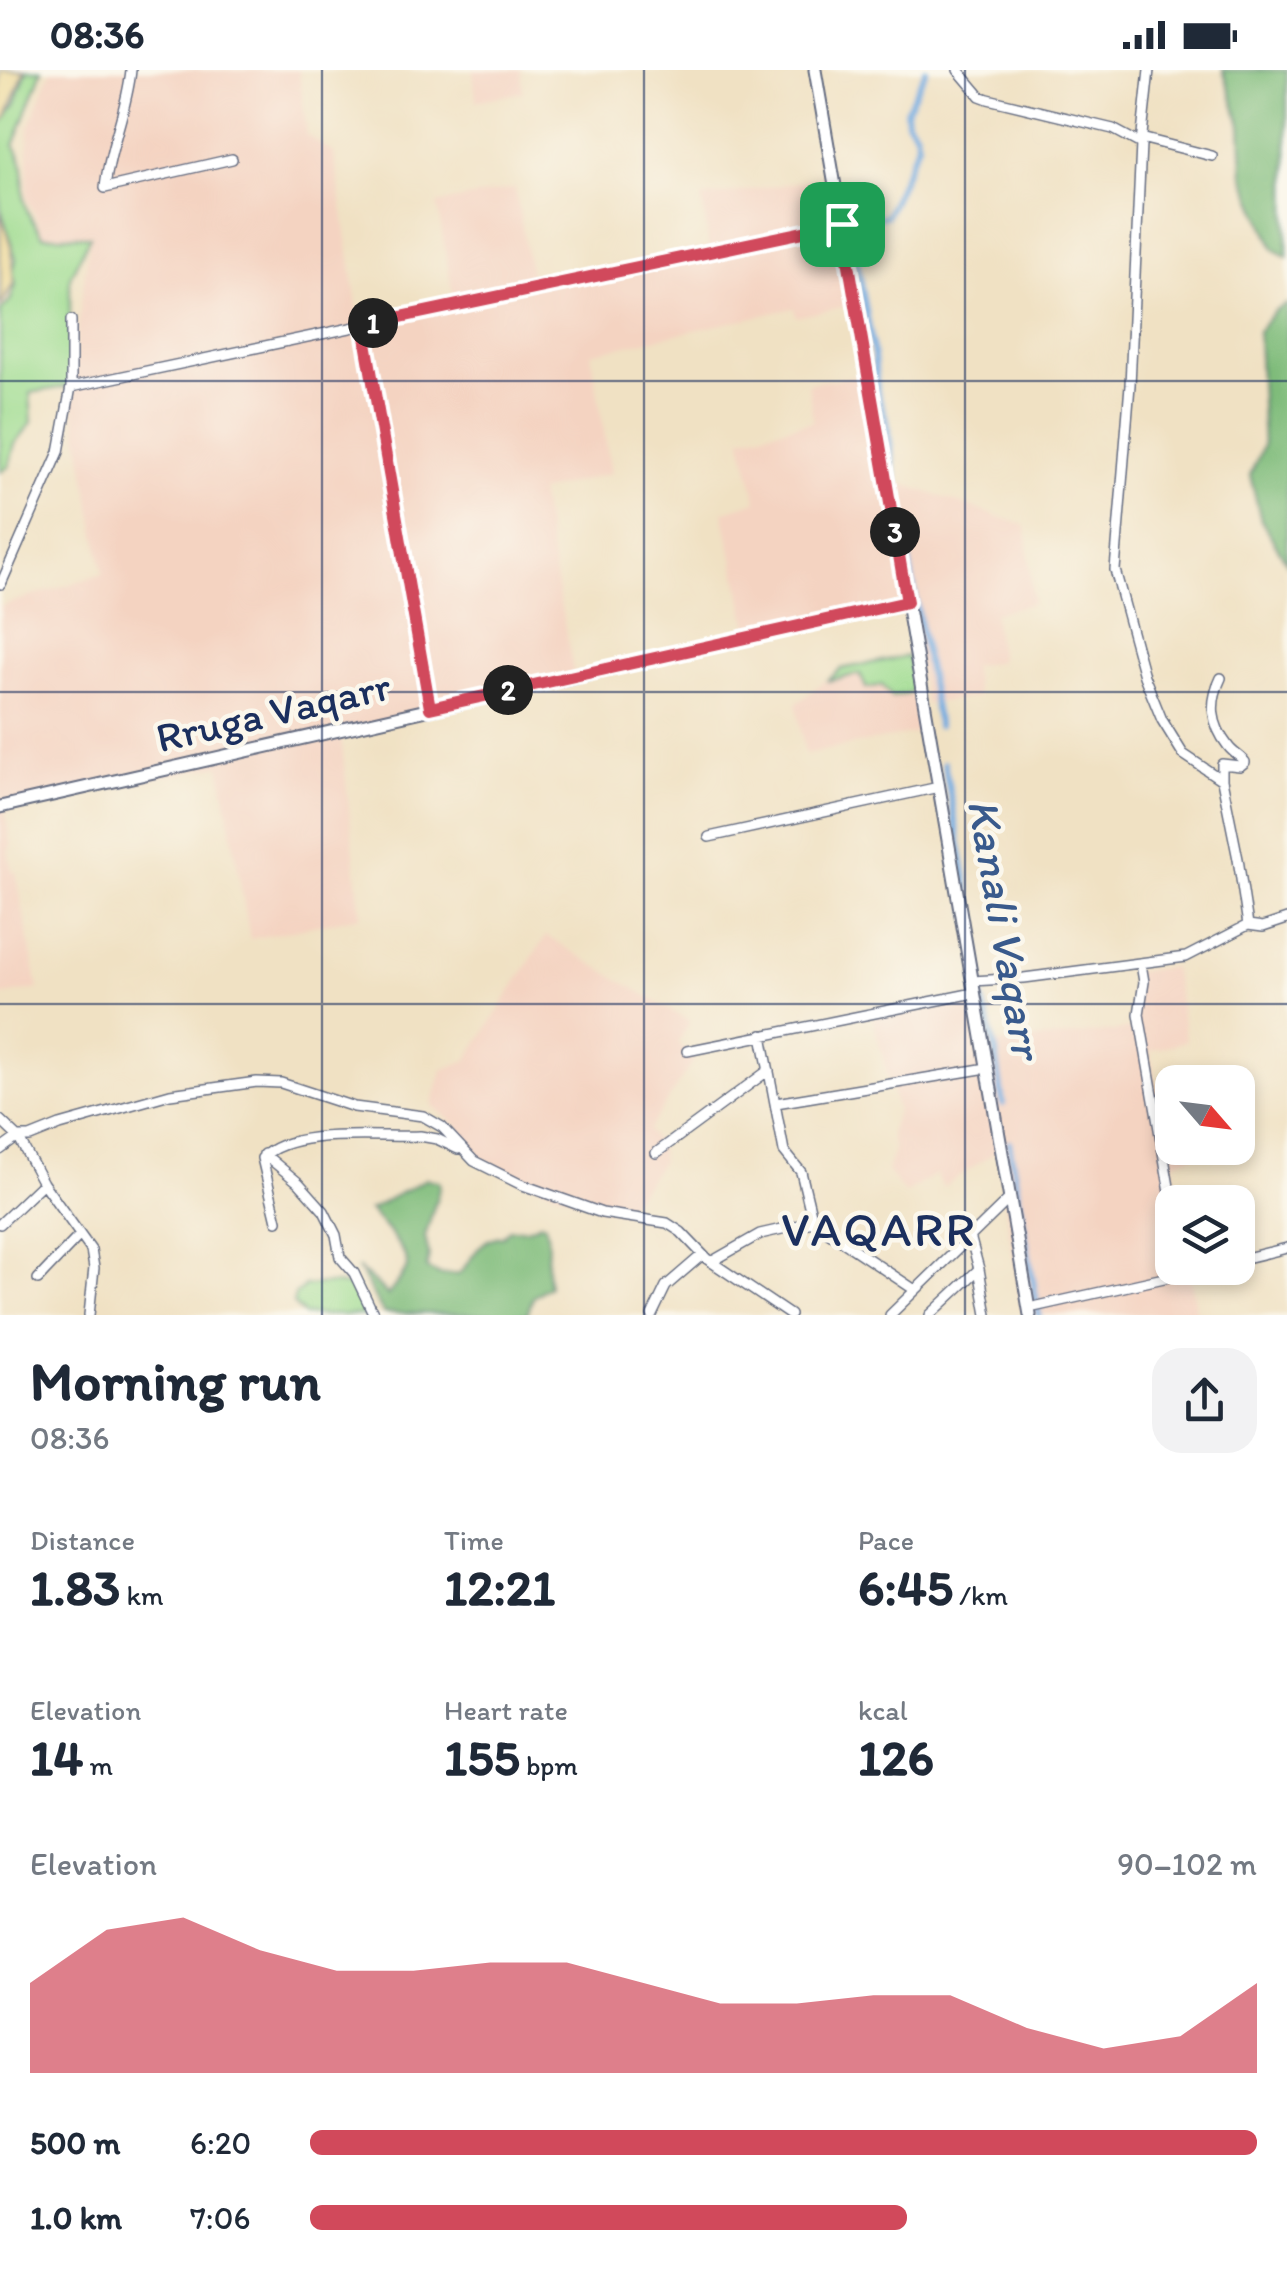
<!DOCTYPE html>
<meta charset="utf-8">
<style>
body{margin:0;font-family:Itim,sans-serif;background:#f2f2f3;color:#1f2937;height:100vh;display:flex;flex-direction:column;font-size:38px;white-space:nowrap}
*{box-sizing:border-box;margin:0}
p{font-size:32px;color:#747a83}
.icon{flex:none;width:55px;height:55px;fill:none;stroke:currentColor;stroke-width:2;stroke-linecap:round;stroke-linejoin:round}
.map{position:relative;height:1245px;overflow:hidden}
.details{display:flex;flex-direction:column;background:#fff;flex:1}
.details>*{flex:none}
.needle{width:65px;rotate:118deg}
.fabs{position:absolute;left:1155px;top:995px;display:grid;gap:20px}
.fabs a{display:grid;place-items:center;width:100px;height:100px;border-radius:20px;background:#fff;box-shadow:0 5px 15px #0003;font-size:50px}
.pin{position:absolute;display:grid;place-items:center;width:85px;height:85px;color:#fff;margin:-42px;border-radius:20px;box-shadow:0 5px 15px #0006}
.km{position:absolute;width:50px;height:50px;margin:-25px;border-radius:50%;background:#222;color:#fff;font-size:28px;line-height:50px;text-align:center}
.round{display:grid;place-items:center;flex:none;width:105px;height:105px;border-radius:30px;background:#f2f2f3}
.head{display:flex;align-items:center;justify-content:space-between;height:170px;padding:0 30px}
h1{font-size:55px;font-weight:800;line-height:75px}
.figures{display:grid;grid-template-columns:repeat(3,1fr);gap:15px;height:170px;padding:10px 30px}
.figures div{display:grid;align-content:center}
.figures b{font-size:50px;font-weight:800}
.figures small{font-size:28px;font-weight:400}
.figures p{font-size:28px}
.chart{height:280px;padding:20px 30px}
.chart p{display:flex;justify-content:space-between}
.chart svg{width:100%;height:180px;margin-top:10px;fill:#d1495b;opacity:.7}
ul{padding:0 30px;list-style:none;font-size:32px}
li{display:grid;grid-template-columns:160px 120px 1fr;align-items:center;height:75px}
li i{height:25px;border-radius:12px;background:#d1495b}
.status{display:flex;justify-content:space-between;align-items:center;height:70px;padding:0 50px;background:#fff;direction:ltr}
.status svg{height:28px;fill:currentColor}
.map>svg:first-child{display:block}
</style>
<div class="status"><b>08:36</b><svg viewBox="0 0 49 12"><path d="M0 12V9h3v3zM5 12V6h3v6zM10 12V3h3v9zM15 12V0h3v12zM26 1h20v11H26zM47 4h2v5h-2z"/></svg></div>
<div class="map">
<svg width="1287" height="1245" viewBox="0 0 1287 1245">
<rect width="100%" height="100%" fill="#fbf7ec"/>
<filter id="ink" filterUnits="userSpaceOnUse"><feTurbulence type="fractalNoise" baseFrequency=".01" numOctaves="2"/><feDisplacementMap in="SourceGraphic" scale="20" xChannelSelector="R" yChannelSelector="G"/><feConvolveMatrix kernelMatrix="1 2 1 2 8 2 1 2 1" color-interpolation-filters="sRGB"/></filter>
<filter id="wash" filterUnits="userSpaceOnUse"><feTurbulence type="fractalNoise" baseFrequency=".0048" numOctaves="4" result="noise"/><feDisplacementMap in="SourceGraphic" scale="40" xChannelSelector="R" yChannelSelector="G"/><feGaussianBlur stdDeviation="2.25" result="paint"/><feColorMatrix in="noise" values="0 0 0 0 0 0 0 0 0 0 0 0 0 0 0 0 0 1.4 0 .05"/><feComposite in="paint" operator="in"/></filter>
<g filter="url(#wash)">
<rect width="100%" height="100%" fill="#f0e1c3"/>
<!-- built -->
<path fill="#f4d3c1" d="M51,0H299L307,65L334,83L359,249L454,231L437,134L515,118L532,212L709,177L702,128L834,106L856,234L796,247L794,238L591,283L611,403L539,422L574,605L341,666L361,846L250,869L220,695L54,729L5,741L11,778L8,780L12,801L16,802L38,919L0,926V536L103,504L70,316L90,166H43L27,127L29,57Z
M473,0H521L523,22L476,31Z
M868,305L886,408L1026,456L1033,533L993,543L1000,591L972,596L977,627L925,634L907,532L750,565L723,442L757,431L741,368L813,351L808,313Z
M908,585L914,619L910,624L916,633L921,662L805,684L796,634L841,598Z
M546,866L690,952L678,973L694,990L648,1060L660,1079L662,1091L624,1142L603,1139L527,1111L489,1092L465,1079L458,1057L432,1035L442,1000L467,990Z
M1173,897L1186,971L1150,981L1159,1029L1172,1027V1078H1217L1173,1092L1179,1132H1172V1198H1189L1197,1245H1022L997,1081L943,1117L936,1104L905,1124L887,1101L894,1081L890,1064L897,1041L872,946L972,928L989,975L1131,959V902Z"/>
<!-- green -->
<path fill="#9fdc90" stroke="#5d8677" stroke-width="2.5" d="M27,0H42L14,75C30,99 19,113 26,137C29,148 37,157 43,166H90L70,207V316L30,323L32,352L15,374L9,396L0,402V242L10,231L16,215L13,202L16,189L0,136V55L15,35Z
M908,586L913,619L909,623L892,627L882,615L866,618L860,604L827,611L841,599Z
M329,1214C353,1213 363,1222 365,1245H304L293,1234L295,1225L305,1216Z"/>
<!-- forest -->
<path fill="#7fbc7a" stroke="#4d766c" stroke-width="2.5" d="M1223,0H1287V187L1274,179L1243,105L1241,55Z
M1287,234V493L1261,450L1250,405L1263,376L1258,262L1274,241Z
M426,1109L439,1111L440,1116L425,1167L429,1185L427,1199L440,1205L459,1204C473,1189 479,1167 503,1166L509,1159H527L541,1153L545,1155C552,1176 543,1192 549,1216L533,1227L527,1245L383,1243L358,1198L388,1225C393,1217 406,1205 407,1196C409,1183 378,1149 369,1140Z"/>
<!-- sand -->
<path fill="#eeda9e" stroke="#84847e" stroke-width="2.5" d="M0,0H25L7,47L0,53Z
M0,141L11,175L14,214L0,236Z"/>
<g fill="none" stroke-linecap="round" stroke-linejoin="round">
<!-- canal -->
<path stroke="#71aae0" stroke-width="6" d="M926,0L906,41L907,51L916,63L918,74L886,146L857,152L852,162L874,286L877,323L887,351L898,430L938,656
M944,693L967,813L969,842L978,873L982,927L996,982L1003,1034
M1009,1072L1039,1245"/>
</g>
</g>
<g filter="url(#ink)">
<g fill="none" stroke-linecap="round" stroke-linejoin="round">
<!-- minor casing -->
<g stroke="#666d81" stroke-width="12">
<path id="minor" d="M131,0C127,41 109,77 105,118L232,89
M958,0L980,26L988,29L1113,59L1141,74L1130,315L1115,500L1144,606L1162,650L1183,684L1222,710L1238,789L1248,855
M1141,68L1212,86
M1141,74L1149,0
M71,250V317L842,154
M363,255L430,638
M1,514L59,382L71,317
M1221,608C1209,633 1211,654 1228,676C1233,683 1240,686 1245,692L1240,696L1222,694V710
M709,767L939,717
M1141,894L1144,912L1139,944L1172,1134
M972,911L1024,908L1186,887L1248,855L1263,857L1287,849
M762,965L784,1081L801,1102L813,1152
M687,981L974,923
M776,1033L987,998
M0,1050L18,1067L43,1113L91,1180L94,1198L89,1245
M0,1080L18,1067H30L60,1055L170,1024L257,1012L281,1013L354,1037L423,1046L442,1057L474,1091L520,1114L602,1143L667,1153L681,1162L707,1189L790,1245
M656,1083L769,1000
M264,1084L299,1113L324,1141L336,1165L340,1187L354,1203L374,1245
M277,1151L262,1088C291,1057 377,1068 420,1066L437,1069L458,1079
M0,1154L43,1113
M1238,1190L1287,1178
M711,1192L760,1164L813,1152L915,1220
M979,1199L987,1245
M38,1209L80,1165
M1029,1238L1209,1198
M652,1245L666,1216L702,1185
M890,1245L1010,1128
M930,1245L979,1199L970,1166"/>
</g>
<!-- major casing -->
<g stroke="#666d81" stroke-width="15">
<path id="major" d="M815,0L1030,1245
M0,737L907,531"/>
</g>
<!-- minor -->
<use href="#minor" stroke="#fff" stroke-width="9"/>
<!-- major -->
<use href="#major" stroke="#fff" stroke-width="11"/>
</g>
</g>
<g fill="none" stroke-linecap="round" stroke-linejoin="round" filter="url(#ink)">
<!-- route casing -->
<g stroke="#fff" stroke-width="20">
<path id="route" d="M842,154L907,532L430,638L363,255Z"/>
</g>
<!-- route -->
<use href="#route" stroke="#d1495b" stroke-width="12"/>
</g>
<!-- grid -->
<path fill="none" stroke="#1b2f5e" stroke-width="2.5" stroke-opacity="0.55" d="M322,0V1245M644,0V1245M965,0V1245M0,311H1287M0,622H1287M0,934H1287"/>
<g text-anchor="middle" stroke-width="9" stroke-linejoin="round" paint-order="stroke">
<!-- street labels -->
<g font-size="42" fill="#1b2f5e" stroke="#fbf7ec">
<text transform="translate(273 641) rotate(-13)" y="15">Rruga Vaqarr</text>
</g>
<!-- water labels -->
<g font-size="45" font-style="italic" fill="#395a8c" stroke="#fbf7ec">
<text transform="translate(1006 858) rotate(80)" y="16">Kanali Vaqarr</text>
</g>
<!-- quarter labels -->
<g font-size="48" letter-spacing="2.5" fill="#1b2f5e" stroke="#fbf7ec">
<text x="879" y="1176">VAQARR</text>
</g>
</g>
</svg>
<div class="fabs">
<a><svg class="needle" viewBox="-14 -14 28 28"><path d="M0-13l5 13h-10z" fill="#e53935"/><path d="M0 13l5-13h-10z" fill="#747a83"/></svg></a>
<a><svg class="icon" aria-label="layers" viewBox="0 0 24 24"><path d="M12 4l9 5-9 5-9-5zM3 14l9 5 9-5"/></svg></a>
</div>
<div class="pin" style="left:842px;top:154px;background:#1e9e55"><svg class="icon" aria-label="arrive" viewBox="0 0 24 24"><path d="M6 21V4h12l-3 4 3 4H6"/></svg></div>
<b class="km" style="left:373px;top:253px">1</b>
<b class="km" style="left:508px;top:620px">2</b>
<b class="km" style="left:895px;top:462px">3</b>
</div>
<section class="details">
<div class="head"><div><h1>Morning run</h1><p>08:36</p></div><a class="round"><svg class="icon" aria-label="share" viewBox="0 0 24 24"><path d="M12 15V3M7 8l5-5 5 5M5 13v7h14v-7"/></svg></a></div>
<div class="figures">
<div><p>Distance</p><b>1.83<small> km</small></b></div>
<div><p>Time</p><b>12:21</b></div>
<div><p>Pace</p><b>6:45<small> /km</small></b></div>
</div>
<div class="figures">
<div><p>Elevation</p><b>14<small> m</small></b></div>
<div><p>Heart rate</p><b>155<small> bpm</small></b></div>
<div><p>kcal</p><b>126</b></div>
</div>
<div class="chart"><p><span>Elevation</span>90–102 m</p>
<svg viewBox="0 0 160 44" preserveAspectRatio="none"><path d="M0 44V22L10 9L20 6L30 14L40 19L50 19L60 17L70 17L80 22L90 27L100 27L110 25L120 25L130 33L140 38L150 35L160 22V44z"/></svg>
</div>
<ul>
<li><b>500 m</b>6:20<i style="width:100%"></i></li>
<li><b>1.0 km</b>7:06<i style="width:63%"></i></li>
</ul>
</section>
